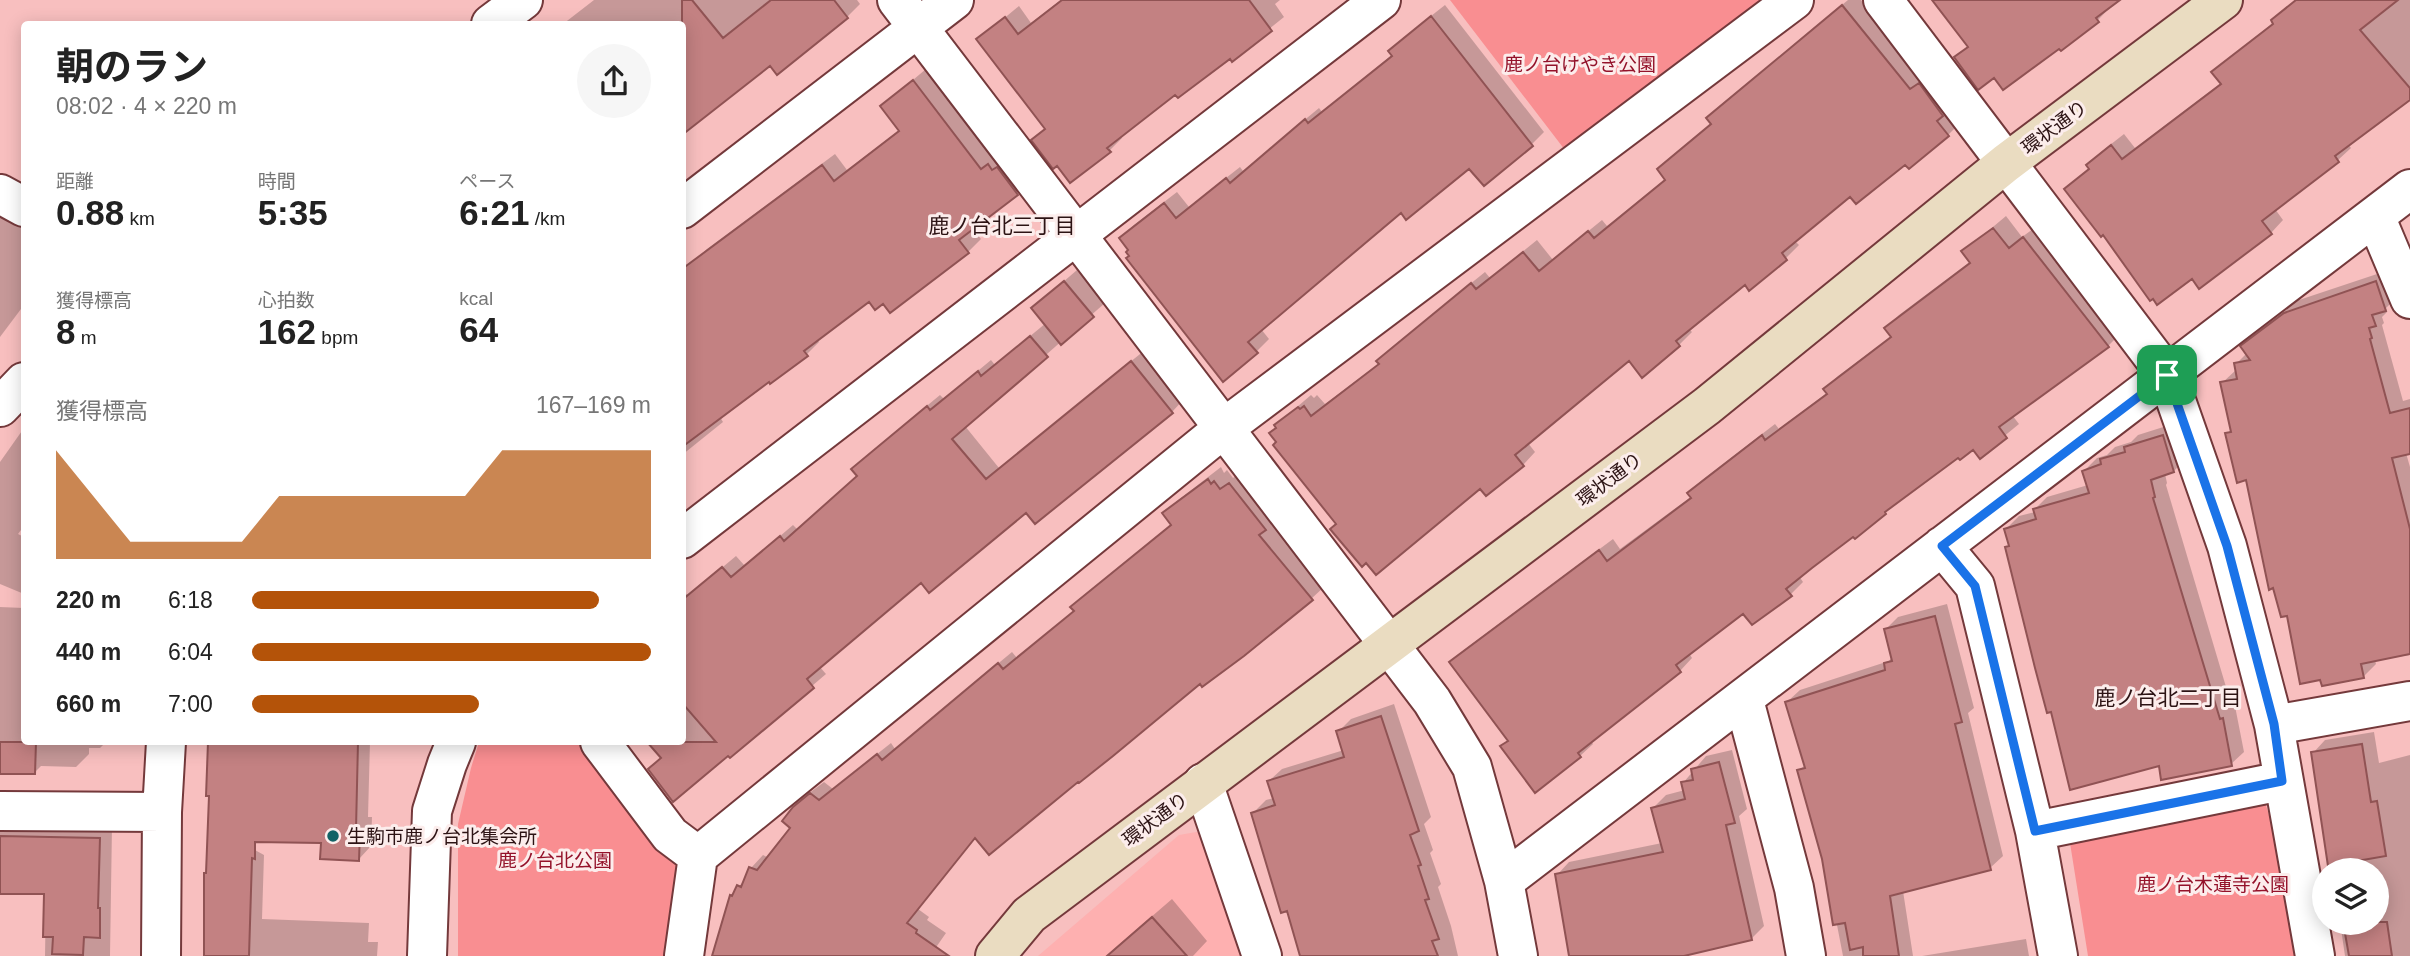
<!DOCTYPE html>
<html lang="ja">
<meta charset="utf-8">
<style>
body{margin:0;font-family:Helvetica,"Noto Sans JP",sans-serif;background:#f6f6f6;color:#222;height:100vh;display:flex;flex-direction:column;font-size:26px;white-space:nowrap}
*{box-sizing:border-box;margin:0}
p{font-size:23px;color:#767676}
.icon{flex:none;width:38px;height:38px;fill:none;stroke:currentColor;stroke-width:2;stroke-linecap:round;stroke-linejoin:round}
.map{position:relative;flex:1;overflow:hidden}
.panel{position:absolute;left:21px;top:21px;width:665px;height:724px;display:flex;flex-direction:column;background:#fff;border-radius:7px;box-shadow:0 4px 18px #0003}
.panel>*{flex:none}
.fabs{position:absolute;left:2312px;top:858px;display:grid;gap:14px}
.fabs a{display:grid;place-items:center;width:77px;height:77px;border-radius:50%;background:#fff;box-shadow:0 4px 18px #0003;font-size:35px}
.pin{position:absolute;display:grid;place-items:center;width:60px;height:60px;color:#fff;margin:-30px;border-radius:14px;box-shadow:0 4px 10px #0006}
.round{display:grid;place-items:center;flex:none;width:74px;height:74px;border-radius:37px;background:#f6f6f6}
.headline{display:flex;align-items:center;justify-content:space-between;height:119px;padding:0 35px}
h1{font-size:38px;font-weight:700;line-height:52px}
.stats{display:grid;grid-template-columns:repeat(3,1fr);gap:10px;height:119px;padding:7px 35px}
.stats div{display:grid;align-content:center}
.stats b{font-size:35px;font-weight:700}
.stats small{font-size:19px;font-weight:400}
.stats p{font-size:19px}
.chart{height:196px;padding:14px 35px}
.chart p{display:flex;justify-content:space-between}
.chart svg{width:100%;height:126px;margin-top:7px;fill:#b45309;opacity:.7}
ul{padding:0 35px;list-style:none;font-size:23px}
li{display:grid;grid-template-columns:112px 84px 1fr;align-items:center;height:52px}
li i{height:18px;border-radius:9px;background:#b45309}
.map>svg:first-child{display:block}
</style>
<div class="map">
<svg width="2410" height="956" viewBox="0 0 2410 956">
<rect width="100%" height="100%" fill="#f8bfbf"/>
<!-- built -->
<path fill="#feb0b0" d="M1202,831L1242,956H1038L1179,835Z"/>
<!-- green -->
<path fill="#f98e91" d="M1450,0H1768L1568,154Z
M479,742H583L689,871L670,956H458V824L471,768Z
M2264,799L2282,857L2301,956H2088L2070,843Z"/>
<!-- shadow -->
<path fill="#0003" d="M594,0H857L860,4L847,17L770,64L682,24H563Z
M1061,0H1280L1275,4L1284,17L1232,59L1230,57L1176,92L1120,136L1122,138L1109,151L1034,140L1046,128L978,40L1019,6L1031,23Z
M1848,0H1861L1961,122L1948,135L1851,194L1794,240L1799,245L1786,258L1749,288L1745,283L1689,329L1692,332L1679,345L1629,359L1528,443L1535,452L1523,465L1481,486L1338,524L1278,442L1276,425L1311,395L1314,398L1317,395L1325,404L1380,363L1379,361L1391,348L1485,272L1490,278L1537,240L1553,260L1602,220L1607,226L1667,178L1659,169L1713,123L1721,105Z
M1934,0H2117L2098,20L2060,46L1994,76L1956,57L1969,45Z
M2295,0H2410V98L2348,144L2351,148L2338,160L2275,209L2283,220L2271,233L2193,277L2103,233L2066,189L2090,167L2088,165L2101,152L2124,134L2135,148L2221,83L2213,72L2274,22L2273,20Z
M1445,5L1544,132L1531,145L1469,166L1401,211L1261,329L1269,339L1256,352L1130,249L1121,238L1134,225L1177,192L1189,207L1240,167L1243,171L1319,108L1322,112L1393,54L1391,51L1403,38Z
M926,69L1030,181L1017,194L972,228L981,239L968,252L890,311L883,301L869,300L817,339L819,342L807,354L720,417L723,422L682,455V279L695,261L707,249L835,154L847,170L900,130L882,106Z
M0,204L24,220V305L0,337Z
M2006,216L2022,237L2037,226L2121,333L2108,346L2012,415L2019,424L1980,456L1973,447L1959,455L1799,576L1803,582L1790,595L1743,612L1689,653L1692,658L1680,671L1591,741L1593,744L1580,756L1502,747L1509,740L1451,663L1464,650L1613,539L1620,549L1692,496L1689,493L1702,480L1775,424L1779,429L1828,392L1825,389L1838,376L1892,336L1887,328L1899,315L1971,261L1963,252Z
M1077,270L1105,303L965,426L999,468L1145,350L1184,399L1172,412L921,581L819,666L826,674L730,756L728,753L662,757L649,742H682V589L688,596L736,556L745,566L793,525L797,529L859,476L853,469L866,456L940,395L944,399L991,360L995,365L1046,323L1033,308Z
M2389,270L2398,296L2386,308L2387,312L2382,317L2384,323L2382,325L2403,401L2410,399V452L2406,453L2410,467V655L2375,660L2376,664L2363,677L2289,614L2247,478L2227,434L2232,429L2222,383L2237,369L2236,364L2247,353L2243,346L2255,334L2299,300Z
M2176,423L2186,458L2174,471L2165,474L2167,483L2166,485L2232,707L2235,706L2244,752L2231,764H2160L2052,710L2007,547L2011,544L2006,529L2019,516L2035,512V509L2047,497L2088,485L2084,471L2097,458L2107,455L2115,447L2131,442L2138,435Z
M24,428V526L18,534L24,537V594L0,584V462Z
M1221,467L1224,473L1227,470L1233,478L1242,471L1324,587L1311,599L1200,682L976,836L918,909L929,917L927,920L946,933L930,956H714L732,895L747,877L751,868L763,855L769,858L792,827L795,808L808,794L824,782L833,789L891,743L895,749L1012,652L1017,658L1075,610L1085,595L1172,524L1164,513L1177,501Z
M1947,604L1974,708L1968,713L2003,856L1990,868L1903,891L1913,956H1843L1824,858L1799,771L1806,764L1787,702L1800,690L1889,661L1892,657L1885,630L1898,617Z
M0,607L24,608V742H106L100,748H89V754L76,767L41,766L34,773L0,774Z
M1394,704L1431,817L1424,824L1433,850L1430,853L1441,884L1438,887L1451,926L1458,956H1302L1288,909L1253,813L1266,800L1274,798L1269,781L1282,769L1344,750L1338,732L1351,719Z
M2374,732L2379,763L2410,755V956H2345L2340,922H2376V870H2331L2313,753L2325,740Z
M210,742H274L226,834L264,855L262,919L369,923L368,942H378L377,956H204L211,794Z
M335,742H370L368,817H372L371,846L359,859Z
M1732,750L1747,809L1739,816L1764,926L1751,939L1677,956H1571L1557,875L1569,862L1662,843L1653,808L1666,795L1685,790L1683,783L1706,756Z
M0,824L112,826L110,956H45L46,892H0Z
M1172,899L1207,941L1193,956H1106Z
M2026,939L2029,956H1922Z"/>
<!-- building -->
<path fill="#c38182" stroke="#905354" stroke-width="2" d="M682,0H692L723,38L771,0H834L848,18L777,75L770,66L682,135Z
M1062,0H1249L1272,31L1232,62L1230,59L1178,98L1175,95L1107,148L1111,152L1070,183L1057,166L1053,169L1031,140L1045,129L976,39L1005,17L1018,34Z
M1932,0H2120L2096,18L2099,22L2061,51L2059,49L2003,90L1994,78L1978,90L1954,57L1968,47Z
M2296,0H2398L2360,30L2410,88V100L2335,156L2339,162L2262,221L2272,234L2199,289L2192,279L2157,305L2153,299L2150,301L2103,235L2101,237L2064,189L2089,169L2086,165L2111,145L2122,159L2221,84L2211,72L2273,24L2271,20Z
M1842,5L1910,89L1919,83L1943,116L1937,121L1949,136L1909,169L1905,165L1856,204L1850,197L1782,253L1787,260L1749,291L1745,285L1676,341L1680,346L1642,378L1629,361L1515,455L1524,466L1486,496L1480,489L1376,575L1366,563L1362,567L1330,529L1336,524L1273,445L1276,442L1269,433L1276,428L1274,425L1298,407L1300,409L1304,406L1311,416L1379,364L1376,361L1471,283L1476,289L1523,252L1539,271L1588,231L1594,238L1665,180L1657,169L1711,124L1706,118Z
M1431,16L1533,146L1484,186L1469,169L1406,220L1401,213L1248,342L1258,353L1223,382L1126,258L1129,256L1126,252L1128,250L1119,238L1164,203L1176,218L1226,178L1230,183L1305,119L1308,123L1392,56L1388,51Z
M913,80L981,169L988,164L992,170L997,167L1018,195L959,240L969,253L890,313L883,304L875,310L869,302L804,351L808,356L770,384L769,382L682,447V269L822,165L834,181L899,131L880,106Z
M1993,228L2009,248L2023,237L2109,347L1999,427L2007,438L1980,459L1973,450L1960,460L1958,458L1885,512L1886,514L1855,539L1853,537L1812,568L1786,589L1792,596L1752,625L1743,614L1676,665L1681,672L1578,753L1581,757L1535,793L1500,746L1508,741L1449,662L1599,550L1607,561L1691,498L1687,493L1762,435L1765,440L1827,394L1823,389L1891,337L1884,328L1970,263L1961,251Z
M1064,281L1094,317L1061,345L1031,308Z
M2376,281L2386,311L2372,315L2376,326L2369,328L2372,338L2370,339L2390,413L2410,408V454L2392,458L2410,529V654L2361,664L2364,678L2322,686L2320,680L2300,684L2287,616L2281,617L2273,588L2269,590L2246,480L2237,483L2225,433L2231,432L2220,382L2237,379L2234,363L2250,360L2240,346L2284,313Z
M1030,336L1048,357L952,439L986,479L1131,361L1173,413L1035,524L1026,513L929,593L921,583L807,679L814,688L730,758L728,756L673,802L648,769L661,758L647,742H716L682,703V600L722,567L731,577L780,536L784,541L857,476L851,469L927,406L930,410L978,371L981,376Z
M2163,435L2174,472L2151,480L2155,497L2153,498L2220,719L2223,718L2232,766L2161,780L2159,766L2070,790L2051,712L2047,713L2035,668L2005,547L2009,546L2004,529L2036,519L2033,509L2089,493L2082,471L2101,464L2100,459L2125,452L2124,447Z
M1208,479L1211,484L1214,481L1220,489L1229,483L1266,530L1259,535L1313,600L1244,656L1202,687L1200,684L1113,756L1079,783L1078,782L989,855L975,838L907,923L917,930L916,933L949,956H712L730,895L732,896L737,885L741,887L749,867L757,870L790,828L782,821L793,807L810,793L819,800L877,754L882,760L998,663L1003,669L1074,611L1070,607L1171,525L1162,513Z
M1935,616L1962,722L1955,724L1991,870L1890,896L1899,956H1863V947L1850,950L1845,923L1833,925L1822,859L1797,770L1805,768L1785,702L1885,670L1884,663L1892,661L1884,629Z
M1381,716L1419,831L1410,835L1421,865L1418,866L1429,899L1425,900L1439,939L1432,941L1438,956H1300L1287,911L1281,913L1251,813L1275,805L1267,781L1344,757L1336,731Z
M0,742H36L35,774H0Z
M208,742H358L356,829L360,830L359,861L320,859L321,843L255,842V859L252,858L249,956H204V873H206L209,796H206Z
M2362,744L2371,802L2377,801L2386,856L2328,866L2311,752Z
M1719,762L1735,823L1726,825L1752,940L1684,956H1569L1555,874L1663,852L1651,808L1685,799L1681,782L1693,780L1691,769Z
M0,836L100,838L98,908H100V938L84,937L83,955L52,954L53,937H43L44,894H0Z
M1152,917L1187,956H1107Z
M2343,922H2387L2392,956H2349Z"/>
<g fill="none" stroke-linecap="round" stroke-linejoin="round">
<!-- street casing -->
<g stroke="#74393b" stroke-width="42">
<path id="street" d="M897,0L1432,701L1472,767L1504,881L1518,956
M1883,0L2167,375L2227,546L2274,725L2315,956
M491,24L523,0
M0,194L24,207
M682,209L954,0
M2375,216L2410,299
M0,407L24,382
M682,539L1381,0
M1942,546L1975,586L2035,831L2058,956
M1744,700L1794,888L1806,956
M2274,725L2410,701
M600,742L670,835L698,856
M1203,783L1262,956
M0,811L162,812
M2035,831L2282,781
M1504,881L2410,189
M161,956L162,812L166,742
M427,956L432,811L447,764L456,742
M684,956L698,856L1224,428L1794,0"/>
</g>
<!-- secondary casing -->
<g stroke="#74393b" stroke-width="42">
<path id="secondary" d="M995,956L1029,915L1707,406L2006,163L2223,0"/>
</g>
<!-- street -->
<use href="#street" stroke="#fff" stroke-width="38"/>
<!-- secondary -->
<use href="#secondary" stroke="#eadcc1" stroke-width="38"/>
</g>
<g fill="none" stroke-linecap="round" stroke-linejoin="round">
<!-- route casing -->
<g stroke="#fff" stroke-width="14">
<path id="route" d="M2167,375L2227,546L2274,724L2282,781L2035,831L1975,586L1942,546Z"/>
</g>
<!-- route -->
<use href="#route" stroke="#1a73e8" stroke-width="9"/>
</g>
<!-- markers -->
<circle fill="#126366" stroke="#fcedec" stroke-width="2.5" cx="333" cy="836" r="7"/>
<g text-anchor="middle" stroke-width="6" stroke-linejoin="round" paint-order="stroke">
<!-- park labels -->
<g font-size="19" fill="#94122a" stroke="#fcedec">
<text x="1580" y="71">鹿ノ台けやき公園</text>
<text x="555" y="867">鹿ノ台北公園</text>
<text x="2213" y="891">鹿ノ台木蓮寺公園</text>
</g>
<!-- street labels -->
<g font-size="19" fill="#2c1314" stroke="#fcedec">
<text transform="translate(2054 127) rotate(-37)" y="7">環状通り</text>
<text transform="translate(1609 479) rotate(-37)" y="7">環状通り</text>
<text transform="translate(1155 819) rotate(-37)" y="7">環状通り</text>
</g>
<!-- poi labels -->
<g font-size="19" fill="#2c1314" stroke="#fcedec" text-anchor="start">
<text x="347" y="843">生駒市鹿ノ台北集会所</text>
</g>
<!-- neighbourhood labels -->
<g font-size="21" fill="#2c1314" stroke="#fcedec">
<text x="1002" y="233">鹿ノ台北三丁目</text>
<text x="2168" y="705">鹿ノ台北二丁目</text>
</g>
</g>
</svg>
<div class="fabs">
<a><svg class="icon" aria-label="layers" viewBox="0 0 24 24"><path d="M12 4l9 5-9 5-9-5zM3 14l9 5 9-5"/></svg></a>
</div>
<div class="pin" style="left:2167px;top:375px;background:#1e9e55"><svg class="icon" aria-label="arrive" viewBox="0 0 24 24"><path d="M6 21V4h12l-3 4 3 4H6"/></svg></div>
<section class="panel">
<div class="headline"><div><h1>朝のラン</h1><p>08:02 · 4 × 220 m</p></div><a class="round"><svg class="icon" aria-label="share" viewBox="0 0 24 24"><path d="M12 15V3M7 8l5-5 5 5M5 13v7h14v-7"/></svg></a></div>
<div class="stats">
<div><p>距離</p><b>0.88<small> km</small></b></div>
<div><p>時間</p><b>5:35</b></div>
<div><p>ペース</p><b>6:21<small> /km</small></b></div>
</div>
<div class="stats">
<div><p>獲得標高</p><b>8<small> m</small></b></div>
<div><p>心拍数</p><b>162<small> bpm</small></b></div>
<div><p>kcal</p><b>64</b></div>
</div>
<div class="chart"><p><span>獲得標高</span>167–169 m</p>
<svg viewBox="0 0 160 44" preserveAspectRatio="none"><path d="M0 44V6L10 22L20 38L30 38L40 38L50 38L60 22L70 22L80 22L90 22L100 22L110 22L120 6L130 6L140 6L150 6L160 6V44z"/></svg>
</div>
<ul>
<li><b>220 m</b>6:18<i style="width:87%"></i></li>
<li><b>440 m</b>6:04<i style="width:100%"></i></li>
<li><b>660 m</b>7:00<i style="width:57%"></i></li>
</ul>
</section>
</div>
